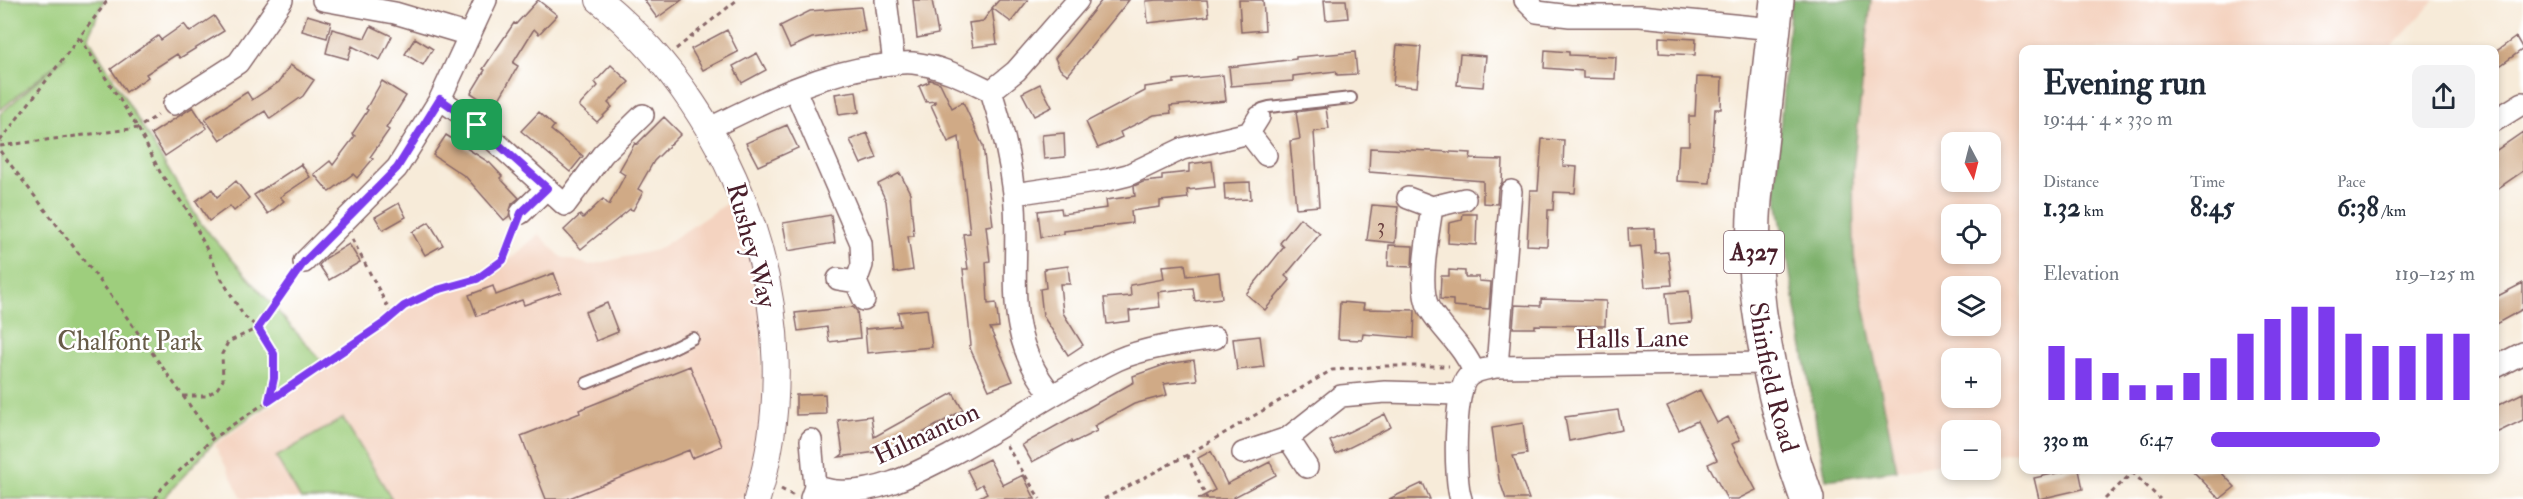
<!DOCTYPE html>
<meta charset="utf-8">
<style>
body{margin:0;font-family:"IM FELL Double Pica",serif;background:#f2f2f3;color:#1f2937;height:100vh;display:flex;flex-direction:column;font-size:22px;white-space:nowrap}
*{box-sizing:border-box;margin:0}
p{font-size:20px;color:#747a83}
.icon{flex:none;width:33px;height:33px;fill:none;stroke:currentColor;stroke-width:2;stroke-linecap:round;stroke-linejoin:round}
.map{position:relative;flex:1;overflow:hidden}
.sheet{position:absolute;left:2019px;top:45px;width:480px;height:429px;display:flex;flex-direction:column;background:#fff;border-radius:12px;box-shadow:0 3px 9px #0003}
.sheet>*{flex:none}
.needle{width:39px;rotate:173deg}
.buttons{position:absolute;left:1941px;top:132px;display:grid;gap:12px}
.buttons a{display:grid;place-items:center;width:60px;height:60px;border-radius:12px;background:#fff;box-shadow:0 3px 9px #0003;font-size:30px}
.pin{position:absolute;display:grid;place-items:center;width:51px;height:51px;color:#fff;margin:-26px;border-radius:12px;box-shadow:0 3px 9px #0006}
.round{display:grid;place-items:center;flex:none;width:63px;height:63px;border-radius:12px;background:#f2f2f3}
.head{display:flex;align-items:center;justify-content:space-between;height:102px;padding:0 24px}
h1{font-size:33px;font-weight:700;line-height:45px}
.figures{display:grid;grid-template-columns:repeat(3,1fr);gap:9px;height:102px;padding:6px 24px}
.figures div{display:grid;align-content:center}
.figures b{font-size:26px;font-weight:700}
.figures small{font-size:16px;font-weight:400}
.figures p{font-size:16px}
.chart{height:168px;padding:12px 24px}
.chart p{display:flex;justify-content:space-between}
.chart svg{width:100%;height:108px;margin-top:6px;stroke:#7c3aed;stroke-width:6}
ul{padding:0 24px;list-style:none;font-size:20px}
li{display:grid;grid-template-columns:96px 72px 1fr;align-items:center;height:45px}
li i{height:15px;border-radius:8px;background:#7c3aed}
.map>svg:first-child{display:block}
</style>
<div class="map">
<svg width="2523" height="499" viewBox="0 0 2523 499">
<rect width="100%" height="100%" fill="#fff"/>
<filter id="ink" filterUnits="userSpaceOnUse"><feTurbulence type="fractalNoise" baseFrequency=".0167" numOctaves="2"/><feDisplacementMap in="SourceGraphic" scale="12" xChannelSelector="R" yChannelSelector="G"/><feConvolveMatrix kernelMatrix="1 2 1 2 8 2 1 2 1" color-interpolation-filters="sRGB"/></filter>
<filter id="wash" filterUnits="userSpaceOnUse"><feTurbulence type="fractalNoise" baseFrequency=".008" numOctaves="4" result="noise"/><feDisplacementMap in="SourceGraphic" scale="24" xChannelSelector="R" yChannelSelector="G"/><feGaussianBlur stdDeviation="1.35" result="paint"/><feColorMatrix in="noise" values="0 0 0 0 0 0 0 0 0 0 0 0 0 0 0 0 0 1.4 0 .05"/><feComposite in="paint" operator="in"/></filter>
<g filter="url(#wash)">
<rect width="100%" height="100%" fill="#f7ebd9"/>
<!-- built -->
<path fill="#f4d3c0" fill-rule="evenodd" d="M1791,0H2435L2390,49L2024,50L2023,451L1991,456L1990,430H1952L1951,462L1826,480L1775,188ZM1952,142H1990V182H1952ZM1952,214H1990V254H1952ZM1952,286H1990V326H1952ZM1952,358H1990V398H1952Z
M730,201L759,285L764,438L743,499H242L215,445L409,308L454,289L482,282L539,234L561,257L590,265L657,250Z"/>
<!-- green -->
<path fill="#9ece7d" stroke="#747654" stroke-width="1.5" d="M0,0H104L88,37L201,224L324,364L213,443L163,499H0V114L66,56L0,110Z
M343,418L392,499H301L276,457Z"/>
<!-- forest -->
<path fill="#7eb16c" stroke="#64684c" stroke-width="1.5" d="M1791,0H1871L1853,170L1854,256L1897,470L1826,480L1775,188Z"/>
<g id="blocks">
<!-- building -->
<path fill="#d0aa86" d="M538,0L557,15L539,34L534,29L513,63L518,66L494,108L471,93L485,70L483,69L514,23L516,24Z
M644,0H682L657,18Z
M913,0H932L938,34L917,38Z
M999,0H1028L1011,22L992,8Z
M1102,0H1129L1068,75L1060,69L1055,58Z
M1157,0H1207L1209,16L1148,23L1146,1Z
M1239,0H1263L1265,30L1241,32Z
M1324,0H1346L1348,18L1326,20Z
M861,7L865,31L812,38L790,48L780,26L810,11Z
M992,9L997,44L973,47L969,23L983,21Z
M307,15L331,22L327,38L302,31Z
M214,16L224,31L180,58L177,54L146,74L148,77L126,92L111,69L158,36L161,40L184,24L190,32Z
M371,26L392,36L380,60L352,46L348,59L326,53L332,29L365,38Z
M727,30L738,52L703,70L691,49Z
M1659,37L1696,39L1695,55L1659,53Z
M2516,37L2523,49L2494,70V53Z
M415,38L433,49L423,65L405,54Z
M1397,45L1421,47L1417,87L1393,85Z
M1545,50L1569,52V55L1616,57L1615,79L1583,78V71L1544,68Z
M1355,52L1357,74L1337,75L1336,71L1293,76V81L1231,86L1229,67L1296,59V57Z
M757,53L766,70L742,83L733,66Z
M1460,54L1486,56L1483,87L1457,85Z
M290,65L314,80L303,96L270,119L265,111L220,140L205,119L247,92L252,100L279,82Z
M611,65L629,82L608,103L612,107L597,122L579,106L598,86L595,82Z
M1223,75L1226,101L1170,106L1171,113L1154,115L1120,132L1122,137L1098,148L1086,122L1145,91V87L1174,83V80Z
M1697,77L1722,78L1721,109H1715L1710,183L1677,181L1679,145H1689V116H1695Z
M928,79L940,83L952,108L963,102L983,146L993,225L986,226L990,261L986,262L988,304L996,303L999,327L990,328L1013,381L989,390L969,346L971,345L963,269H968L963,234L970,233L959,137L948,142L931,105L935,103V101L926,102L919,86L929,82Z
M382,81L406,96L386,128L389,130L370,157L373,159L357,178L353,174L329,192L314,174L330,161L333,165L355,136L352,134L368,110L366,109Z
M1040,84L1052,107L1034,116L1022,93Z
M856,91L859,112L839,115L835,94Z
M193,107L207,128L165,156L151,134Z
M1326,108L1329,129L1314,132L1319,206L1296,208L1290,141L1300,139L1296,112Z
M539,112L554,126L551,130L583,156L570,172L521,131Z
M664,117L681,134L654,161L638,189L643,192L633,210L630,209L581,249L564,230L580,215L583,218L603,199L609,205L625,175L619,171L635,143L637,144Z
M787,125L798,148L758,166L746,143Z
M2523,132V171L2494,191V152Z
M867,133L877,158L861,164L850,140Z
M1064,133L1065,157L1044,159L1042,135Z
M446,135L490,163L502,176L500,178L519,198L512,204L509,216L504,220L466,177L433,155Z
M1542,139L1564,140L1563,166L1577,167L1575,193L1554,192L1553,210H1548L1547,246L1527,245L1530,190H1538Z
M1370,148L1471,153L1470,159L1503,160L1502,182L1498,189L1497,204L1483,203V181L1369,172Z
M1212,161L1215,187L1187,190L1188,198L1160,201V207L1131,211L1132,223L1064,231V234L1041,237L1038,211L1061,208L1062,214L1107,208L1106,200L1135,196L1134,186L1143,182L1162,180V175L1189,172V164Z
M301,164L310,177L280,197L284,201L268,214L254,195Z
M900,173L910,193L914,236H908L913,270L894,273L886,201L878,184Z
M236,181L249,198L234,211L230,206L209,221L196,201L212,189L217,197Z
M1250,182L1251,199L1225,200L1224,183Z
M399,203L406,217L383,230L375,217Z
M1372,205L1398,207L1395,243L1367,240Z
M1463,214H1477L1476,245L1448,243L1449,223L1462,220Z
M831,215L835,243L788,251L783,223Z
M1300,218L1320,234L1285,276L1290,280L1265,310L1246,294L1284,247L1280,243Z
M429,222L443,245L425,255L412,232Z
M1654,228L1655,253L1668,252L1672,285L1645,287L1641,246L1629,247L1628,229Z
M349,244L360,262L329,280L319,265L326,258Z
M1389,245L1413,246L1412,267L1388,266Z
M1185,264L1187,276L1219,272L1222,298L1195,301L1193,288L1158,292L1160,307L1129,311L1130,321L1107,324L1104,298L1131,296L1130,285L1164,279L1162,266Z
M1068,266L1070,284H1060L1063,313L1083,345L1068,355L1043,316L1040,289L1046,288L1044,269Z
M1449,270L1465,271V277H1479V281L1491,282L1489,309L1453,306V300L1440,299L1441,276H1449Z
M554,273L561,292L524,305L522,300L477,316L469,295L493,286L496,295Z
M2523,283V309L2494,325V298Z
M1689,291L1692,322L1669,324L1666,293Z
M1541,299L1606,301L1605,326L1535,325V328H1513L1515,305L1541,306Z
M1340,302L1364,304L1363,309L1415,310L1414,338L1363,334L1362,340L1338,339Z
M607,303L618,332L596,341L585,312Z
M853,307L857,311L860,338L829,342L827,327L798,331L795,313Z
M927,309L932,347L867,353L865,329L900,326L898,312Z
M1260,336L1264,367L1237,370L1233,339Z
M1194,360L1197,380L1164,384L1167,395L1134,404L1094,426L1097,431L1072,443L1071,441L1032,462L1022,445L1134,382L1133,376L1167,364Z
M690,366L722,446L692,458L689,450L567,499H546L521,436L580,413L579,410Z
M1700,390L1717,423L1728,417L1740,440L1732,444L1756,490L1738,499H1727L1708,464L1717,460L1697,421L1679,430L1667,406Z
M953,393L963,410L930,429L891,450L839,457L843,454L838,420L871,416L874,437Z
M2523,393V420L2494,434V407Z
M825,394L826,414L796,415V395Z
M1618,410L1622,430L1569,441L1565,417Z
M1385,414L1391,427L1336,454L1330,441Z
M1523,423L1527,454L1513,456L1529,499H1506L1499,479L1492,428Z
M1211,451L1227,484L1270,462L1276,475L1234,497L1235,499H1198L1215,490L1198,458Z
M989,459L1003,485L1023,475L1035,499H976L987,493L982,484L976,488L967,470Z
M2071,470H2079L2083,489L2039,499L2034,478Z
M2192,470H2219L2235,487L2220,499Z
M1423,483L1430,499H1389Z"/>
</g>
</g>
<g filter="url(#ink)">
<use href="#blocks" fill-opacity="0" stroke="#876668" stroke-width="1.5"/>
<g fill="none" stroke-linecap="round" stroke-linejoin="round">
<!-- service casing -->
<g stroke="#876668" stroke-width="14">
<path id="service" d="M1259,117L1262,109L1269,107L1351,98
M587,383L667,351L693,338"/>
</g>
<!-- minor casing -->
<g stroke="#876668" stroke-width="24">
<path id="minor" d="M323,0L395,13L469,35
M886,0L894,64
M1525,0L1537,12L1570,16H1640L1774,29
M795,90L861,243L862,265L856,282L864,300
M991,91L1016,71L1078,0
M440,99L477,125L565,205L603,154L643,115
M174,104L238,63L282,0
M2494,121L2523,103
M710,128C763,102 817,74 877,66C889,64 902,62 913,63C941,66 966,79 991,91C1002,125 1010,158 1014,193C1022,268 998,331 1052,395
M1249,133L1266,155
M1014,194L1108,180L1128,175L1182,149L1249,133L1259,117
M1408,198L1432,207C1429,231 1417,287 1429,308C1443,331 1464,347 1474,372
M1432,207L1465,199
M521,213L547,188
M304,262L397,168L440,99L486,0
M838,279L856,282
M1497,367L1511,191
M2494,368L2523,353
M1288,438L1307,467
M1243,453L1288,438L1341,396L1385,392L1459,394
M815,487C822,488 830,491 837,491C878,494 914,474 949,456C1006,426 1059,388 1117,360C1143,348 1186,342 1215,338
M811,498L815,487L811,440
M1461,499C1454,480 1454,393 1467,378C1474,370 1486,369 1497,367L1768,363"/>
</g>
<!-- tertiary casing -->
<g stroke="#876668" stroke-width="28">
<path id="tertiary" d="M599,0C742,117 812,320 757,499"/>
</g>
<!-- primary casing -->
<g stroke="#876668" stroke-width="36">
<g id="primary">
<path id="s1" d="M1777,0C1772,48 1766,97 1761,145C1757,180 1752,215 1754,250C1758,335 1778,419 1807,499"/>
</g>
</g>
<!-- path -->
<path stroke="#876668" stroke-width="3" stroke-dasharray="4.5 4.5" stroke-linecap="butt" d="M80,38L138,128L161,174L188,211L221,278L243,315L258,328L274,354V378L269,401
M676,49L737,0
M0,141L108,0
M0,146L138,128L158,115
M0,151L113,298L213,438
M352,239L392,315
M183,396H206L217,389L223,380L222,354L228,342L258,328L293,278
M1006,445L1040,499
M1187,455L1207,499
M2132,472L2160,499
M781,489L794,496
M155,499L162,488L213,438L384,323L404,306L437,290L477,279L503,260L515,230
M1104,499L1187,455L1332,370L1386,366H1449
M2105,499L2135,470"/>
<!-- service -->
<use href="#service" stroke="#fff" stroke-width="10"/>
<!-- minor -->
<use href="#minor" stroke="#fff" stroke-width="21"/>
<!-- tertiary -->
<use href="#tertiary" stroke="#fff" stroke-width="26"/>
<!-- primary -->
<use href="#primary" stroke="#fff" stroke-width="33"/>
</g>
</g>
<g fill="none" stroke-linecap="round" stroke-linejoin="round" filter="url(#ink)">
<!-- route casing -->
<g stroke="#fff" stroke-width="12">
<path id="route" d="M440,99L477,125L547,188L521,213L503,260L477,279L437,290L404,306L384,323L269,401L274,378V354L258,328L304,262L397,168Z"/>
</g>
<!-- route -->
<use href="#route" stroke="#7c3aed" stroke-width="8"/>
</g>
<g text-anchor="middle" stroke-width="5" stroke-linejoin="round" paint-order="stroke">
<!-- number labels -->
<g font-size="22" fill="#6c4242">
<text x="1381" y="233">3</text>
</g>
<!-- shield labels -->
<rect fill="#fff" stroke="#80626b" stroke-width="1.5" x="1724" y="231" width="60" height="42" rx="4.5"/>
<g font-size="24" font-weight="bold" fill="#4a1f2b">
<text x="1754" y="260">A327</text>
</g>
<!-- street labels -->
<g font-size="26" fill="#4a1f2b" stroke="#fff">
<text transform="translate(752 245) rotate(75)" y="9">Rushey Way</text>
<text transform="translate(1632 338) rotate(-1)" y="9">Halls Lane</text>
<text dy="9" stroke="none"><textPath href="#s1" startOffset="380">Shinfield Road</textPath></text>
<text transform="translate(926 433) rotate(-25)" y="9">Hilmanton</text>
</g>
<!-- park labels -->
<g font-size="26" fill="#675c48" stroke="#fff">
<text x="130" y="350">Chalfont Park</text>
</g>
</g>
</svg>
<div class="buttons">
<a><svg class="needle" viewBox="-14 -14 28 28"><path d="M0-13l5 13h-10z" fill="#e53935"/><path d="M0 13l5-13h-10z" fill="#747a83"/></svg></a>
<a><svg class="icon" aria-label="locate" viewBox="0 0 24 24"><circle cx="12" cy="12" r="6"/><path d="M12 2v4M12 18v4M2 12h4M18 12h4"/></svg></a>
<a><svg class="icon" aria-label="layers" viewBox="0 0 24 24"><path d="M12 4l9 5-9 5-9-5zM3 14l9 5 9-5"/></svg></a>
<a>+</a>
<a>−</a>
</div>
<div class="pin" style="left:477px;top:125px;background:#1e9e55"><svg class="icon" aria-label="arrive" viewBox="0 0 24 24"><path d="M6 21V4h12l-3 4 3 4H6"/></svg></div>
<section class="sheet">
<div class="head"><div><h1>Evening run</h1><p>19:44 · 4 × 330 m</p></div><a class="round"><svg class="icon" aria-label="share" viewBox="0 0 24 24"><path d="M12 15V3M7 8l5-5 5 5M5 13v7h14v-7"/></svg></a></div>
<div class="figures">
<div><p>Distance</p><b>1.32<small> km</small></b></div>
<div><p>Time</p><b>8:45</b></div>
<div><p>Pace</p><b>6:38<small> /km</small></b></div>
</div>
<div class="chart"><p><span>Elevation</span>119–125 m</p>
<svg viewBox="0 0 160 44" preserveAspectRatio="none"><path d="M5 44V22M15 44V27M25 44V33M35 44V38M45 44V38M55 44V33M65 44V27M75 44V17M85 44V11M95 44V6M105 44V6M115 44V17M125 44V22M135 44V22M145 44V17M155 44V17"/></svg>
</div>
<ul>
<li><b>330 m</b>6:47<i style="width:64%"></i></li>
</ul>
</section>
</div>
